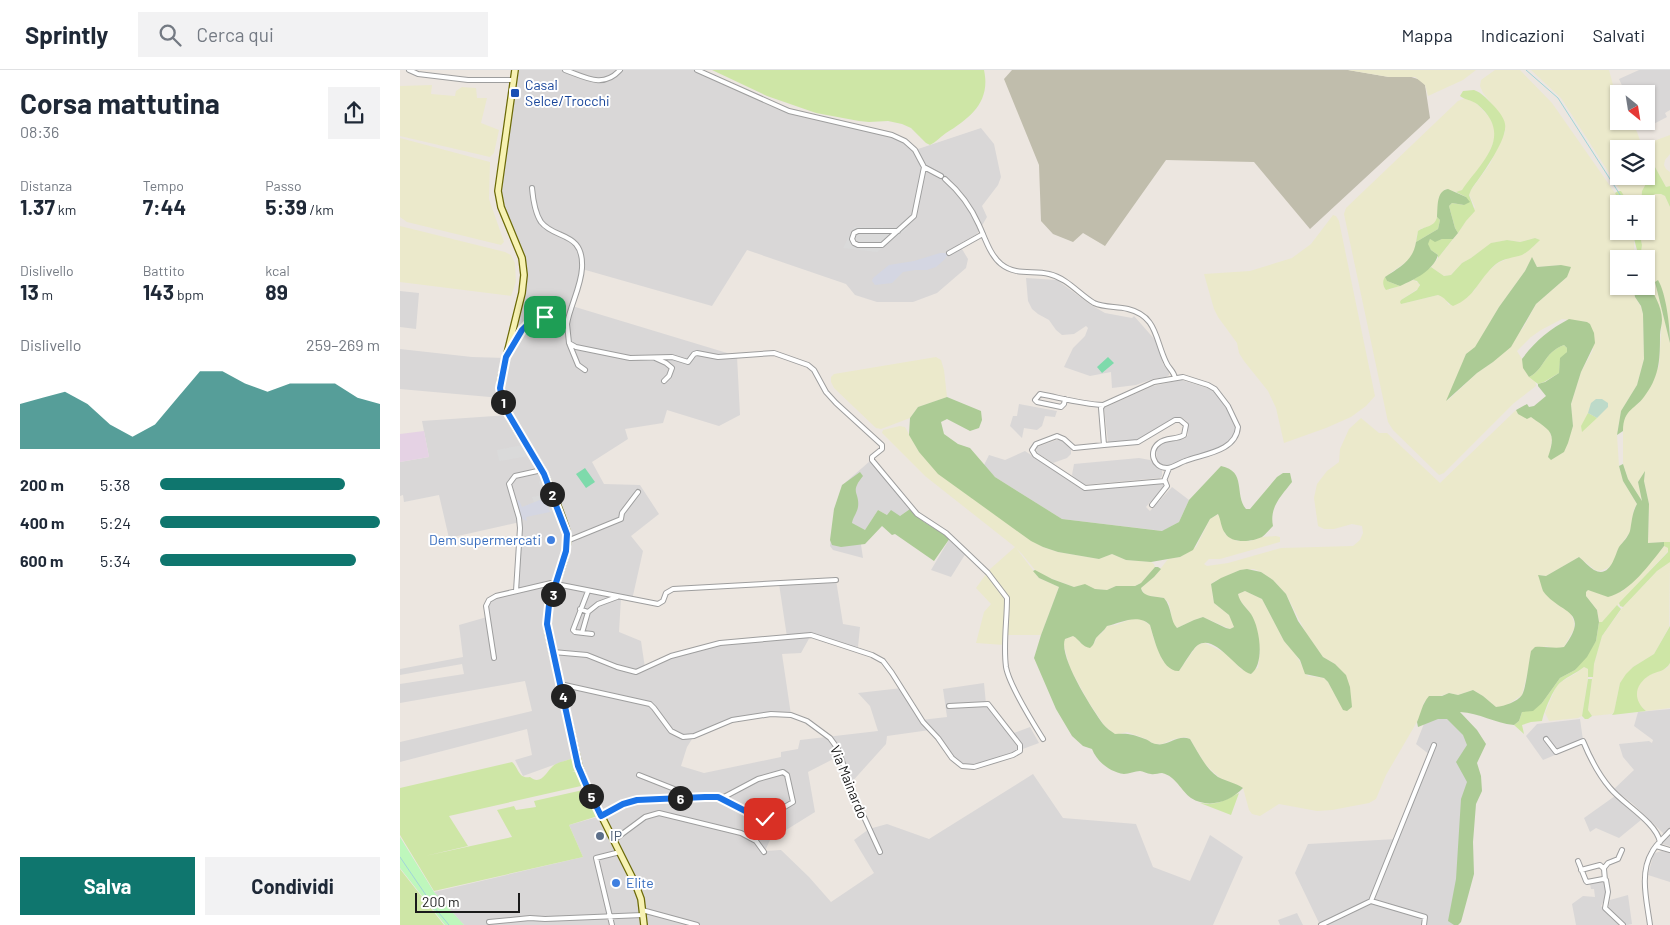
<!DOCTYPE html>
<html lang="it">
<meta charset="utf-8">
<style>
body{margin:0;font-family:Barlow,sans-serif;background:#f2f2f3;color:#1f2937;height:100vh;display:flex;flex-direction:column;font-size:19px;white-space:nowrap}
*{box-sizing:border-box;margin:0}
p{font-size:16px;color:#747a83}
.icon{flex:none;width:28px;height:28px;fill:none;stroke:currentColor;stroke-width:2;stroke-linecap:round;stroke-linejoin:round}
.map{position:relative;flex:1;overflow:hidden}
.sheet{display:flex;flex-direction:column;background:#fff;width:400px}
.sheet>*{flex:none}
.needle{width:32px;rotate:150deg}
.tools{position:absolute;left:1210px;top:15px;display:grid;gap:10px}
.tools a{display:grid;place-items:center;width:45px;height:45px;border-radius:0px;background:#fff;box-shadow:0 1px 4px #0004;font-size:25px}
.scale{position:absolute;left:15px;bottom:12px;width:105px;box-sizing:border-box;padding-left:5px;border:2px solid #1a1a1a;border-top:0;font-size:14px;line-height:18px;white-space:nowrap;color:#1a1a1a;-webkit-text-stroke:4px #fff;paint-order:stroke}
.pin{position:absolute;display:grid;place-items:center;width:42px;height:42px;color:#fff;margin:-21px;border-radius:10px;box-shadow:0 2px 8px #0006}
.km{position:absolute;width:25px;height:25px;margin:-12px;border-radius:50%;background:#222;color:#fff;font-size:14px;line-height:25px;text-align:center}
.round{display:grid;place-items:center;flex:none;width:52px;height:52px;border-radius:0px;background:#f2f2f3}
.overview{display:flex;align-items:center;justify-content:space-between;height:85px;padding:0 20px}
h1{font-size:28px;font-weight:700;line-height:38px}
.metrics{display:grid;grid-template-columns:repeat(3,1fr);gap:8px;height:85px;padding:5px 20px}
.metrics div{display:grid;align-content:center}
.metrics b{font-size:21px;font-weight:700}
.metrics small{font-size:14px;font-weight:400}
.metrics p{font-size:14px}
.chart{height:140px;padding:10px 20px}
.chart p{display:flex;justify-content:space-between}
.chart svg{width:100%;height:90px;margin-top:5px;fill:#0f766e;opacity:.7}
.button{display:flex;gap:10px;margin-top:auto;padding:10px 20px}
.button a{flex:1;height:58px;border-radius:0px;background:#0f766e;color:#fff;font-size:20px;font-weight:700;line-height:58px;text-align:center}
.button a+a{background:#f2f2f3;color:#1f2937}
ul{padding:0 20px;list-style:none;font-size:16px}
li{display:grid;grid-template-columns:80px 60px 1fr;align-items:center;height:38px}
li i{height:12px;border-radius:6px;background:#0f766e}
header{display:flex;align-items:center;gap:30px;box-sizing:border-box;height:70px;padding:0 25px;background:#fff;border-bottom:1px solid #e0e1e3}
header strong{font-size:24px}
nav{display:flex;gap:28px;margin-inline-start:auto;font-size:18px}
.search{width:350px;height:45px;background:#f2f2f3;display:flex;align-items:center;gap:12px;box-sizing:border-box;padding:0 18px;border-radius:0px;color:#747a83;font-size:19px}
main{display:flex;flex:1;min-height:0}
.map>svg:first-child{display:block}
</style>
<header>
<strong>Sprintly</strong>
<div class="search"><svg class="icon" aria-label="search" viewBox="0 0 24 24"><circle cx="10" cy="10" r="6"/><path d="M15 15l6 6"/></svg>Cerca qui</div>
<nav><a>Mappa</a><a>Indicazioni</a><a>Salvati</a></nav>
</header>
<main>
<section class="sheet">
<div class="overview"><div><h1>Corsa mattutina</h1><p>08:36</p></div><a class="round"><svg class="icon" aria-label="share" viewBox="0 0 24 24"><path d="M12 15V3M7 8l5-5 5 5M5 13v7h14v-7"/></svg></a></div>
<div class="metrics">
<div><p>Distanza</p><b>1.37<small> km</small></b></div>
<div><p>Tempo</p><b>7:44</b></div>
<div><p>Passo</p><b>5:39<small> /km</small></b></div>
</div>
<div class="metrics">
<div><p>Dislivello</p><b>13<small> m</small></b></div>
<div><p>Battito</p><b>143<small> bpm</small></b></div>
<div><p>kcal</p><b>89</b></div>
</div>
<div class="chart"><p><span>Dislivello</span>259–269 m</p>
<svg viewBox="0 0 160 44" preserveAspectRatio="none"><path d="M0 44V22L10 19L20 16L30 22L40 32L50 38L60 32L70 19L80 6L90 6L100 12L110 16L120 12L130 12L140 12L150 19L160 22V44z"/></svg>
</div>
<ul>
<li><b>200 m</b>5:38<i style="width:84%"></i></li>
<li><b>400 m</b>5:24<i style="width:100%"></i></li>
<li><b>600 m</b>5:34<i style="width:89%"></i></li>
</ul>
<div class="button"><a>Salva</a><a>Condividi</a></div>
</section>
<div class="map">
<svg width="1270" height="855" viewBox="0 0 1270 855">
<rect width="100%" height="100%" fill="#ece6e0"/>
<!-- residential -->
<path fill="#d9d7d7" d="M115,0H299L385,40L505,71L515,80L581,58L594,74L601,107L598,115L582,136L587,147L577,164L559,174L568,189L566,198L537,223L513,232H477L455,225L446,214L347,180L312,236L182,199L172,236L337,286L340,345L319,356L267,340L263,353L225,359L228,369L192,392L204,414L240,415L259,444L231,466L243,481L232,530L221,528L219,562L241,571L245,598L266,588L324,572L387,567L379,514L436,510L443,554L460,557L458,577L444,575L411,565L401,583L382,584L391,645L380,644L335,650L294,666L287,677L281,696L304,703L381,687V682L398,679L400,670L478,661L470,636L458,623L502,618L521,650L547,647L543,619L584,613L586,634L611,664L630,657L639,673L579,695L562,696L548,682L530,660L487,666L486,674L450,714L441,685L408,702L415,742L370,770L365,781L381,780L409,807L431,832L474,803L454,770L469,759L487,754L529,769L633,704L663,748L736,754L753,797L790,811L810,765L843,787L813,855H64L34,822L183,787L169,755L201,746L179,696L173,688L123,706L115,690L132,685L127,659L0,692V672L132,641L125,611L0,633V614L64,604L62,594L0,605V599L63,587L59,555L87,547V533L93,527L116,521L120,489V452L49,468L39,425L4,432L3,425L0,426V392L29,387L22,351L109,345L101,328L0,319V279L72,287L106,288L122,223L121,184L99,130Z
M1239,0H1270V40L1265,43L1267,47L1244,59L1240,51H1246V24H1226L1219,9Z
M626,208L657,210L691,235L705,243L732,248L734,246L757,272L763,294L769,302V305L766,307L753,309L736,315L712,318L711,302L690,306L664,297L673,278L685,266L688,258L686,256L674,264L662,265L656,260L649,250L638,244L632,239L628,231Z
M0,221L19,223L16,259L0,257Z
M781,310L811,319L817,323L835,353L836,361L834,366L828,371L812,382L783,390L772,396H766L759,393L757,390L756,380L757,377L763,373L784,369L788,365V352L781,347H776L736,371L711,373L708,372L704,338L753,316Z
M619,334L657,341L655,347L645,346L642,356L637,360L624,358L622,368L610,356L613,346H617Z
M659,369L662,370L671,379V384L667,388L653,393L636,382L637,377Z
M625,381L682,419L766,413L767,415L753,431L750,432L746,437L750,441L772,417L789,430L779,452L763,461L662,449L595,407L584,395L589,385L605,390Z
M739,388L750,390L762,400V406L760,408L682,415L672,405L674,394Z
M470,391L510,439L500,446L487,445L478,440L460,468L463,488L433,480L430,476L433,453L446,412Z
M550,468L566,483L551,507L531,500Z
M1270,639V776L1262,774L1264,771L1263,763L1233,734L1214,719L1234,700L1223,687L1219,674L1249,671L1252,673L1253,670L1234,656L1238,642Z
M1029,641L1055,647L1070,673L1060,686L1073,717L1057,855H920L895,803L908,774L996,769L1030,685L1016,674Z
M1180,649L1183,670L1161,679L1159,678L1155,680L1146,667L1144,669L1155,685L1143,690L1126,666L1137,654Z
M1215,726L1241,750L1219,768L1196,758L1190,762L1184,748Z
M1262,781L1270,783V812L1248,805L1253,786L1255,783Z
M1199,811H1204L1207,824L1201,836L1211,848L1220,855H1176L1172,834L1183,826L1195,827L1194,819H1191L1190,814Z
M1228,825L1232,854L1227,855L1211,843L1208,839L1210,830Z
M897,843L903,855H880L878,850Z"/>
<!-- industrial -->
<path fill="#e5d2e4" d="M24,361L29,387L0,392V364Z"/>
<!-- construction -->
<path fill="#c0bdac" d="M612,0H948L989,7L1008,6L1021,10L1025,15L1030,48L910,159L854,92L766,90L705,176L683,163L673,172L653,164L641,151L639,95L604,9Z"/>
<!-- farmland -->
<path fill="#ebe9cb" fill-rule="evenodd" d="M948,0H1076L1063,10L1028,26L1025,15L1015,7H989Z
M1095,0H1120L1152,33L1215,123L1220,134L1219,161H1231L1234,170V189H1219V216H1233L1235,227L1241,237L1243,244L1244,289L1237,315L1221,341L1217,365L1219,396L1223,411L1237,434L1234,439L1230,462L1218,479L1215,491L1208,498L1200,501L1195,500L1179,487L1146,506L1139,505L1170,541L1174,552V559L1164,577L1154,579L1146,576L1129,590V597L1122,625L1107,635L1097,638L1083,626L1073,620L1058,625L1049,623L1024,632L1021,645L986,705L976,729L969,733L932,740L917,741L879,734L860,746L852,744L849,740L843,718L820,708L813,702L805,694L790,669L785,667L774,669L762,674H754L746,669L727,662L715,665L704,655L688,631L670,598L663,572L665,569L673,566L678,569L680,573L694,574L697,566L702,563L707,556L716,555L731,549H741L750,555L754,570L763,591L779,601L795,578L799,574L805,573L827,584L842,600L858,598L860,582L857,563L851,544L839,529L838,524L845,521L862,529L884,571L896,585L908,606L924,608L928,612L938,630L940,600L935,594L923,587L906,563L886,524L873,510L861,502L854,499L840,500L815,511L811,514L814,533L829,545L833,554L834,557L830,559L803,547L794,550L777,558L773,554L769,533L764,528L745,525L741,518L754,507L768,489L780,487L796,477L810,449L819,444L825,464L837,471H850L862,467L876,466L880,467V472L820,489H809L804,494L807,496L828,493L881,478L953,476L960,470L963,463L962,456L952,454L934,459H924L918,456L914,428L917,414L927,401L939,392L940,379L949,359L961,348L979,363H987L1040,413L1116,340L1118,344L1131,347L1149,359L1152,369L1149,387L1170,364L1173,356L1171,334L1181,302L1193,280L1187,252L1162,249L1141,260L1131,267L1117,281L1122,289L1127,304L1135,310L1136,316L1114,333L1044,403L1039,405L993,360L988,352L944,144L946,138L1058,31L1063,29H1068L1076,33L1090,48L1095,59V68L1085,92L1062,120L1056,122L1045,119L1037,150L1032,156L1020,159L1017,164L1015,179L1009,190L989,204V220L1013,210L1019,213V218L1001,230V234L1038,225L1043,226L1049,235L1074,221L1085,204L1098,193L1111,187L1123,184L1135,175L1139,170L1135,168L1120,172L1107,170L1092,173L1071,188L1062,193L1051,205L1044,206L1031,197L1058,163L1075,137L1069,124L1071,120L1090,94L1105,62L1095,38L1083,23L1080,16L1081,10ZM1132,188L1137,197L1161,195L1167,207L1136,234L1123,258L1093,292L1077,303L1047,331L1066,284L1075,278L1099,237L1125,201Z
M1131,0H1209L1213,15L1219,24V51H1232L1237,62L1243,79H1219V106H1246V83L1253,94L1254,99L1251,106L1242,121L1241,134H1229L1161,28Z
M32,15L31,24L55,26L56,21L62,17L76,18L77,28H87L81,53L99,60L94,83L90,87L0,66V16Z
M1270,65V84L1265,90L1264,95L1266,99L1270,102V116L1266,117L1255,97L1246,74Z
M0,68L90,92L89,129L104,172L101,175L7,152L0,147Z
M1255,124H1261L1265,126L1270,137V259L1267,246L1255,212L1270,273V472L1248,473L1249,434L1244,411L1245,402L1238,412L1242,431L1228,409L1223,394V351L1228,341L1240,332L1259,296L1262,249L1258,233L1246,211V189H1240L1242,175L1239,161H1246V144L1249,128Z
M933,145L936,146L939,151L975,326L966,336L951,347L926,358L884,373L876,338L868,321L844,291L839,283L837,273L818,247L814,239L804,204L850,201L892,188L911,174Z
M0,156L105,182L111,185L115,193L116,212L111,226L0,212Z
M536,287L541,290L544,300L547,327L518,337L510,348L481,359L476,358L434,318L431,312V307L434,304Z
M500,356L505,357L519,382L643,477L658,482L699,489L712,484L726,490L751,492L754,494L755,497L741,513L735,516H716L707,520L695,519L682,515L674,517L642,505L635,500L622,484L616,478L639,508L659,517L641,565H604V575L576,573L584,542L591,534L576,518L589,500L615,477L525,406L482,363L483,360Z
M1264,476L1268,478V481L1202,552H1199L1197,540L1186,526L1185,522L1188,520L1192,521L1222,522L1248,495Z
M1270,492L1269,557L1254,584L1233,597L1220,613L1214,642L1212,644L1192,646L1188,640L1194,594L1202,566L1223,537L1257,501Z
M1270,593V638L1246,641L1238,633L1236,624L1237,618L1241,611L1251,604L1267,598Z
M1184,597L1188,599V607L1182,646L1178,648L1149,651L1145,643L1156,617L1161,612L1175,604Z"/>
<!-- grass -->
<path fill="#cee6a6" d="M312,0H584C591,32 570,48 546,63C540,67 536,72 530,75L526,73L511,58L502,54L488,51L469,52L459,51L416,43L367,26Z
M1074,20C1082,23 1086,28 1092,34C1097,39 1104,47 1105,54C1108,70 1080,107 1071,120L1069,125L1075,141L1066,151L1058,163L1055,158L1049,136L1052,133L1064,135L1066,127L1056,122L1062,120C1081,92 1115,66 1077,34C1072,30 1065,30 1060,26L1063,21Z
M1255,97L1266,117L1270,116V137L1265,126L1261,124H1255L1249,128L1246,144V134H1241L1242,121Z
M1218,121H1221L1229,134H1220L1215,123Z
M1037,147L1040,150L1038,159L1016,172L1018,161C1025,156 1035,157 1037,147Z
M1232,161H1239L1242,175L1240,189H1236L1237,180Z
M1135,168L1140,170C1135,175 1128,182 1122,185C1113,188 1104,188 1096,194C1079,208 1075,228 1053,236C1047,233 1045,227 1038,225L1001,234L1000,232L1001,230L1017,220L1020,215L1017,211L1013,210L1031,197L1044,206L1051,205L1062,193L1071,188L1091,173L1107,170L1120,172Z
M1030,169L1035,171L1042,169H1053L1038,188V185L1031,180L1027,174Z
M985,207L987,211L1000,216L986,220C983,216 982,212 985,207Z
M1164,275L1167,278V282L1160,292L1159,303L1144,312L1138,314L1129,307C1145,299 1143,283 1164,275Z
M1188,343L1197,348L1182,362L1181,356Z
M1264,472H1270V492L1257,501L1223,537L1220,536L1219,533L1268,482V478L1264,476Z
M1217,535L1221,539L1202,566L1194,594L1193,607H1188V599L1184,597C1177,603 1168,606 1161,612C1153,618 1144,642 1142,651L1131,652L1122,655L1124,664L1114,655L1119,651L1122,642L1142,633L1160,608L1175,600L1196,571L1199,552H1202Z
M1270,556V593C1265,602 1257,601 1250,605C1235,614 1232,629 1246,641L1212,645L1214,642L1220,613L1226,604L1233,597L1254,584Z
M1188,609H1192L1188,640L1192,646L1188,649H1185L1182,646Z
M173,688L176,701H172L176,702L182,714L181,716L49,746L68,776L25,786L112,767L97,740L114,736L116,740L136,737L134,731L183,720L198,746L169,755L183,787L34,821L0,765V718L112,692C119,698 118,709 130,707C141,716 146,702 153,696C157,692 167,691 173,688Z
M839,723L831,745L800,733C816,736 825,730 839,723Z
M0,799L44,855H0Z"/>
<!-- forest -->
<path fill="#accb95" d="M1048,119L1066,127L1070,132L1064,135L1052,133L1049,136L1055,158L1058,163L1053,169H1042L1035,172L1030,169L1028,174L1031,180L1038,185C1033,201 1015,209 1000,216L987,211L985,207C1000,197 1013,191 1016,172L1038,159L1040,150L1037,147C1038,137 1036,121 1048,119Z
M1132,187L1137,197L1161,195L1171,197L1167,207L1136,234L1111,277L1093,292L1077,303L1046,331L1066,284L1075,277L1099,237L1125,201Z
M1258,210C1266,223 1270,257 1270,273L1255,212Z
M1246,211C1253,222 1262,236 1262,250C1262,255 1260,260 1260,265C1260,287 1260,305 1246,324C1236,340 1223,338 1223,361L1217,365L1221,341L1237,315L1244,289L1243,244L1241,236L1235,227L1233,216H1246Z
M1169,249L1187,252L1190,254L1194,263L1195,273L1181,302L1171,334L1173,356L1168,373L1164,382L1151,390L1148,387C1157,361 1150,361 1131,347L1127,349L1118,344L1116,340L1127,334L1129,337L1134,336L1146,326L1138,316V314L1145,312L1159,303L1160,288L1167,282V278L1164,275C1143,283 1145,299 1129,307L1123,298L1122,289C1134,272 1150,259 1169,249Z
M547,327L581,341L582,350L579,358L570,361L547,349L541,352L544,364L558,374L570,378L595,407L662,449L762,461L779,452L789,430L821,396C847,401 834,425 846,439H850L877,407L883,403H890L892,412C882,425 869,437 873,456C870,459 866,464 862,467C852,472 831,474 825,463C821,458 821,450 818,444L810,449L793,480L780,487L768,489L751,492L726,490L712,484L699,489L658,482L643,477L631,471L538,404L519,382L509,365L510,348L518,337Z
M1223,394L1228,409L1242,431L1238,412L1245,401L1244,411L1249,434L1248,473L1264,472V476C1250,494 1230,522 1208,527L1188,520L1186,522V526L1197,540L1199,552L1196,571L1187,587L1175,600L1160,608L1142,633L1133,641L1122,642L1119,651L1114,655C1094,653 1080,643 1060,642L1077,660L1086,674L1077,693L1081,706L1082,721L1076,734L1073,772L1074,804L1061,852L1058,855H1054L1048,851L1056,809L1061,729L1067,712L1056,692L1067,675L1063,665L1047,649H1038L1018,657L1017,652C1021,643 1022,634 1029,626H1042L1049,623L1058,625L1073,620L1083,626L1096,637C1105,636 1117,632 1122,625C1126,619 1129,590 1131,581L1135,577C1145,576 1154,579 1164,577C1192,539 1159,544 1143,521C1141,516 1140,510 1138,505L1146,506L1179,487C1184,491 1189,497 1194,500C1211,509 1215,484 1219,477C1223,472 1228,467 1230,461C1232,451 1232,443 1237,434L1223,411L1219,396Z
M460,402L463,406C449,423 460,422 458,437C457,443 453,447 452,453L465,460L478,440L487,445L491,440L500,446L510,439L524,452L550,468L534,491L495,464L492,465L482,456L465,474L441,477L432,475L430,470L434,439L442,415Z
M755,497H758L761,499L754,507L741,518C743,528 756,526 764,528C772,537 770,551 777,558L794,550L803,547L826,558L830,559L834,557L829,545L814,533L811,514L821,508L840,500L847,499L861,502L873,510L886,524L898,551L923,587L935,594L946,605L950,617L952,637L947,641L943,640L928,612L924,608L905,604L900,590L884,571L862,529L845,521L838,524C840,533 846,537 851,544C860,558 865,594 851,604C837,601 815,563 798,575C793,578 783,596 779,601C761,602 754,568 750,555C738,543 720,553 707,556C704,561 699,564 696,568C694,572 694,575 690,578C682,577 680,570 673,566L665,569C658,586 692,639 703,654C706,658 711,661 715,664C727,663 733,664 745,669C749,670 752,674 756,674C768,677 777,664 790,669C798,682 805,698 818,707C826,711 836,713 843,718C830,732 808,739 791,728C781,721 776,706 762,703C758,703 754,705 751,704C747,704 743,701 740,701C735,701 729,704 724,704C710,702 697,692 692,679L683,676L672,666L656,639L634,588L641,565L659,517L639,508L633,501L635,500L652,509L674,517L685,514L695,519L707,520L716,516H735L741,513Z"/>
<!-- wetland -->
<path fill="#bddac9" d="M1196,329H1202L1208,333V337L1197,348L1188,343L1191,333Z"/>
<!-- park -->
<path fill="#bef7bc" d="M0,767L34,822L64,855H45L0,798Z"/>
<!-- pitch -->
<path fill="#7edaab" d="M708,287L714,293L702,303L697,297Z
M185,398L195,412L186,418L176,404Z"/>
<!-- parking -->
<path fill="#dadada" d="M454,157L508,158L477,182L443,178Z
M122,375L129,386L99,391L97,380Z
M141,407L155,441L150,442L145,428L134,433L132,427L144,425L139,413Z"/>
<!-- plaza -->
<path fill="#d4d6e2" d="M540,183H549L544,190L536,197L527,200H515L503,202L492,213L475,215L472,211L473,208L489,195L514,191Z
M145,428L150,442L126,447L127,451L120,448L114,431L119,430L122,437Z"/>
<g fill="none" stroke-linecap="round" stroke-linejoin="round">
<!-- stream -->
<path stroke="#a1d4d9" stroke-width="1" d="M1126,0L1158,28L1226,134
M0,787L34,837L49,855"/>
<!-- minor casing -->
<g stroke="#9e9e9e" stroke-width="6">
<path id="minor" d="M9,0L18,4L68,10H114
M165,0C185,7 203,19 220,0
M297,0L389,41L492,65L505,71L515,80L524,97L514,146L482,175H458L454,173L452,169L454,163L458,161H498
M524,97L541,106
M545,109C560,122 571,137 579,155C585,168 590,185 601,194C616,206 633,200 649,204C667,208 679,224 694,233C705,238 716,236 728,239C757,246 755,269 766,292C768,298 774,301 775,308
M132,118C133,129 135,143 141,152C155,170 184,161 182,198C181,217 170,236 167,254
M549,183L583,164
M169,273L178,295L185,300
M109,283C126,253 130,238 167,254L169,273L176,277L230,288L272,287L288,292L294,284L297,283L318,287L374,283L408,295L414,300L426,322L436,333L482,375V379L472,387V390L517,444L546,463L565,481L588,503L607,528C607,551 603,574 606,597C609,615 633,653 643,669
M255,288L266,293L272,298L269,306L264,311
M783,307L808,315L815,319L828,336L838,357C836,382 802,384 785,391C779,393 773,398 767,398C753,398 748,381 759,373C766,367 777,370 784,365L786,355L780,350H775L738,372L704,375L701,338L703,335L754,312Z
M665,329L664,334L661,337L637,332L635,330L640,324C661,328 681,334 703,335
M704,375L674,378L664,369L657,366L636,374L632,380L635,385L685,418L765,411L767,416L752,435
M764,411L769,398
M167,471L221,449L222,443L238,422
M116,521L120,458L119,448L109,414L115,406L142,400
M188,521L173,560L175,562L192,564
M180,539L188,542L198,534L217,527
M182,563L188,542
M153,582L187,585L217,597L236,602L271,586L320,573L411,565L472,585L483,591L492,603L523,652L538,668L552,688L562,696L574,697L613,685L620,681V675L588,634L549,636
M94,588L86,536L89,530L96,526L151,513L258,534L263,531L266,523L273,519L436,510
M160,614L250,634L254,638L271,661L283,667L294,666L332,650L371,644L391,645L407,651L430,668L438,679L453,723L480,782
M1146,669L1156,682L1183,671C1190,688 1198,704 1210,718C1223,734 1256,752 1260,772
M239,705L292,726
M201,746L227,732L237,730L324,727L358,709L383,702L387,705L393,732L363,750L318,727
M214,770L245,747L259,743L341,763L356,771L364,782
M1256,776L1270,780
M1178,791L1186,811L1187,812L1203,809L1206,810L1208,822L1205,838L1223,855
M1204,798L1208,793L1218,789L1222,780
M1181,800L1200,795L1204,799L1205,810
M971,831L1025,847L1024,855
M242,840L297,855
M89,852L130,848L145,849L243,845
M212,855L196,788L220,782
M921,855L971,831L1034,675
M1250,855C1247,832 1239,803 1252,782C1256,774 1264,768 1270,761"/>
</g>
<!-- secondary casing -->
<g stroke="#6c6a07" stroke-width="8">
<path id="secondary" d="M115,0L98,121L101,137L122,188L124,205L122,223L101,308C96,339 127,372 141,398C151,416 159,438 166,458C175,486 142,528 148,562L179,696L187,717L235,813L241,829L244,855"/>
</g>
<!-- minor -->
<use href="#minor" stroke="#fff" stroke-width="4"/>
<!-- secondary -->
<use href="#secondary" stroke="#f7f2b3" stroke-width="5.5"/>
</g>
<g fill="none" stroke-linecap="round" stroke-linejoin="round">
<!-- route casing -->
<g stroke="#fff" stroke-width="10">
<path id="route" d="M145,247L132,250L122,260L106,287L100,318L102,328L106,340L144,404L167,464L166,481L149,535L147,554L178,696L187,717L201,746L223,734L237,730L305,727H318L361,749H365"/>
</g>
<!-- route -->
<use href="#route" stroke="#1a73e8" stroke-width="6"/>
</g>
<!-- markers -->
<rect fill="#1a4fb4" stroke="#fff" stroke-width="2" x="110" y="18" width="10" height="10" rx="2.5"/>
<g fill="#3f7fe0" stroke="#fff" stroke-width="2">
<circle cx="151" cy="470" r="5"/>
<circle cx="216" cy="813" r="5"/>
</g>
<circle fill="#5c6f8a" stroke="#fff" stroke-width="2" cx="200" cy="766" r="5"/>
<g text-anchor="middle" stroke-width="4" stroke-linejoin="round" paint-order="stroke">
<!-- transit labels -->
<g font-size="14" fill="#164399" stroke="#fff" text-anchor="start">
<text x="125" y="20">Casal<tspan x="125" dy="16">Selce/Trocchi</tspan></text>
</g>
<!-- shop labels -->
<g font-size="14" fill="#366cbe" stroke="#fff" text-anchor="end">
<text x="141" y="475">Dem supermercati</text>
<text x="226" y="818" text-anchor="start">Elite</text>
</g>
<!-- street labels -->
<g font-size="14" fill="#1a1a1a" stroke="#fff">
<text transform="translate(449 712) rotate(68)" y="5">Via Mainardo</text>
</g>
<!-- service labels -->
<g font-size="14" fill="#4e5e75" stroke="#fff" text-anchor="start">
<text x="210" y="771">IP</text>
</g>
</g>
</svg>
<div class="tools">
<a><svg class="needle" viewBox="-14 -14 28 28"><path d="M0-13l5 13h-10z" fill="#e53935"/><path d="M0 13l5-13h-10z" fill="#747a83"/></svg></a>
<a><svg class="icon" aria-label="layers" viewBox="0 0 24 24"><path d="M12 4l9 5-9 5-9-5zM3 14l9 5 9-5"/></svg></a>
<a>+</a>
<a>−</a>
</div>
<div class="scale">200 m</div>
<div class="pin" style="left:145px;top:247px;background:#1e9e55"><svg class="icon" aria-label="arrive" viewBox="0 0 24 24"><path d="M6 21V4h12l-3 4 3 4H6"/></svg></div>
<div class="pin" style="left:365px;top:749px;background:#d93025"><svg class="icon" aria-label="check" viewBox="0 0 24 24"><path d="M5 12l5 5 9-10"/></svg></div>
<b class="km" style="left:103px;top:332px">1</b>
<b class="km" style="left:152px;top:424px">2</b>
<b class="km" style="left:153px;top:524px">3</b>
<b class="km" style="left:163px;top:626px">4</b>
<b class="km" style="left:191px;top:726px">5</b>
<b class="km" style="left:280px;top:728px">6</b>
</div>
</main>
